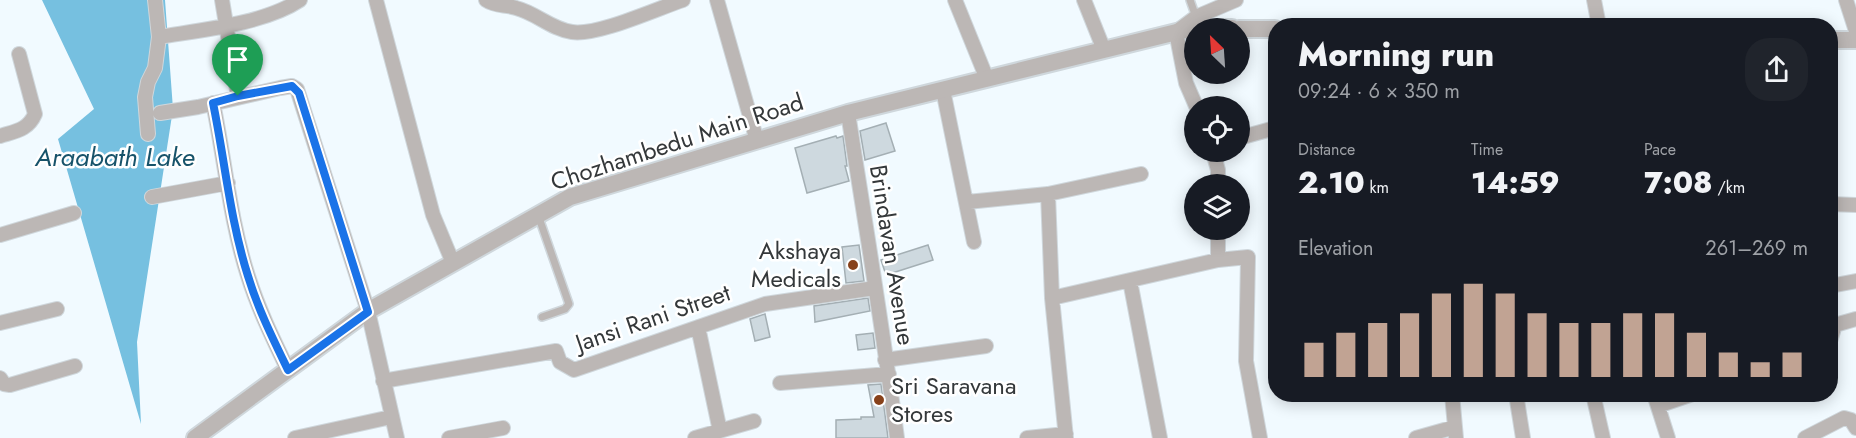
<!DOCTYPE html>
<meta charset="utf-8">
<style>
body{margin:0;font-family:Jost,sans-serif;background:#20242c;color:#f1f3f6;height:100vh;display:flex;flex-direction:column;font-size:22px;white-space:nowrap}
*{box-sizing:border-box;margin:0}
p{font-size:20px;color:#9ea1a6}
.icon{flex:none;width:33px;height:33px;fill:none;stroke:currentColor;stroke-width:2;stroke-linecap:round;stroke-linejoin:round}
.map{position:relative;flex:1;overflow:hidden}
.side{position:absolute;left:1268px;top:18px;width:570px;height:384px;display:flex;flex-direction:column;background:#171b24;border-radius:24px;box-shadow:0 3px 15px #0003}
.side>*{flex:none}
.needle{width:39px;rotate:335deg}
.controls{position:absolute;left:1184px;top:18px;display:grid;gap:12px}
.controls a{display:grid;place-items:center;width:66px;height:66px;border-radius:50%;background:#171b24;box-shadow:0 3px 15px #0003;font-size:30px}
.pin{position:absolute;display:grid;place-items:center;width:51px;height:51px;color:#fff;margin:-62px -26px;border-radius:50% 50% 50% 0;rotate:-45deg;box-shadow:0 0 6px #0007}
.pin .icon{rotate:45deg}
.round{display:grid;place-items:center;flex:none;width:63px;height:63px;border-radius:24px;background:#20242c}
.summary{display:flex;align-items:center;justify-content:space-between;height:102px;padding:0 30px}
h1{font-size:33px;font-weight:800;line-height:45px}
.metrics{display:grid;grid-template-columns:repeat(3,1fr);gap:9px;height:102px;padding:6px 30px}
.metrics div{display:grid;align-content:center}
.metrics b{font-size:30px;font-weight:800}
.metrics small{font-size:16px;font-weight:400}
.metrics p{font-size:16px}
.chart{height:168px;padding:12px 30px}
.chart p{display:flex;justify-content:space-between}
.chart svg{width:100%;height:108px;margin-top:6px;stroke:#c1a393;stroke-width:6}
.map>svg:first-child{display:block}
</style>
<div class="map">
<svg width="1856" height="438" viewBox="0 0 1856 438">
<rect width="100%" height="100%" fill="#f1faff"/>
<!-- water -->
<path fill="#76c0e0" d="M42,0H165L173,109L137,342L141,424L58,139L94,109Z"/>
<!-- building -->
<path fill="#ced9df" stroke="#a4afb4" stroke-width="1.5" d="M886,123L895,151L865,160L860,131Z
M836,136L837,138L843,136L847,166H845L849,181L807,193L795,148Z
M859,245L864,281L846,283L842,247Z
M928,245L933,260L886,275L881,260Z
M868,298L870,311L815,322L814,306Z
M765,314L770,337L755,341L750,319Z
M873,333L875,348L858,350L856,335Z
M881,384L888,438H836V420L861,419V417H874L868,385Z"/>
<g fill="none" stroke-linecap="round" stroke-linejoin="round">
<!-- service casing -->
<g stroke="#cfd7dc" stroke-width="10">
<path id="service" d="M1190,0L1196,17
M538,215L569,304L565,309L542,317"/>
</g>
<!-- minor casing -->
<g stroke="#cfd7dc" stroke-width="16">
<path id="minor" d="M222,0L238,96
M376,0L433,215L453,263
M486,0C496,7 505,4 516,8C536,13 551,29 572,32C597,36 656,9 683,0
M717,0L757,141
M955,0L987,79
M1084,0L1104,50
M1594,0L1599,26
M1846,0L1856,31
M159,37C201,30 264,24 300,0
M943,90L974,242
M213,103C225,161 230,220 248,276C258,308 273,339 288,370
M1196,106L1186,83L1176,32L1196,17L1236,0
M160,113L198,107L280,88L292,86L297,89L368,311L397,438
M848,113C865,222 883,329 897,438
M148,134L145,97L148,82L155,68L159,37L155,0
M0,136C16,131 28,130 35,114L19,54
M1239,138L1275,128
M1213,152L1218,170V184
M1048,194L1052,298
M152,197L228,183
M967,202L1048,194L1141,174
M1830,204L1856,205
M1218,230V260
M0,235L74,213
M1130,281L1160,438
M1830,286L1856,281
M0,323L57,309
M698,327L720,431
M1830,341L1835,325L1856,319
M885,360L986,346
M0,378L4,384L10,385L75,366
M383,381L556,351L560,362L574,370L765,304L875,288
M780,383L889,374
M1452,394L1456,438
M1516,394L1523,438
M1593,394L1603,438
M1654,394L1668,438
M1658,406L1693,394
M295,438L391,417
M449,438L503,428
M695,438L754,421
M1027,438L1066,434
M1066,438L1052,298L1218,260L1248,257L1246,361L1260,438
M1416,438L1455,427
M1805,438L1844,418L1851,420L1856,428"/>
</g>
<!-- tertiary casing -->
<g stroke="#cfd7dc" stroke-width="20">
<path id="tertiary" d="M1239,29H1275
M1830,40H1856
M195,438L368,311L570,197L848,113L1193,28H1232"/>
</g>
<!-- service -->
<use href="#service" stroke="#bcb7b5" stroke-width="7"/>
<!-- minor -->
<use href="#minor" stroke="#bcb7b5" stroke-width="14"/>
<!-- tertiary -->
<use href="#tertiary" stroke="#bcb7b5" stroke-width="16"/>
</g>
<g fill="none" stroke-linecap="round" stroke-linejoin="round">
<!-- route casing -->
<g stroke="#fff" stroke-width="12">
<path id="route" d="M292,86L299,93L368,312L288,370C273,339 258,309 248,276C230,220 225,161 213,103L238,96Z"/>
</g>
<!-- route -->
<use href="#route" stroke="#1a73e8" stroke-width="8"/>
</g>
<!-- markers -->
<g fill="#87411a" stroke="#fff" stroke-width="2">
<circle cx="853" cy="265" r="6"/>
<circle cx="879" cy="400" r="6"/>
</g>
<g text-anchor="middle" stroke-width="5" stroke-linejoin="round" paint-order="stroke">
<!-- street labels -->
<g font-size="24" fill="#34383a" stroke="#fff">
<text transform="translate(677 142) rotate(-18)" y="8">Chozhambedu Main Road</text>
<text transform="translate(892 255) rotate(81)" y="8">Brindavan Avenue</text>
<text transform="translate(653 318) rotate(-19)" y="8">Jansi Rani Street</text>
</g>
<!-- poi labels -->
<g font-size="24" fill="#34383a" stroke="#fff" text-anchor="end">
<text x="841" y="259">Akshaya<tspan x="841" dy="28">Medicals</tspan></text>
<text x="891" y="394" text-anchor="start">Sri Saravana<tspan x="891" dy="28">Stores</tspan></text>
</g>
<!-- water labels -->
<g font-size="26" font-style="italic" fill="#17536a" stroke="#fff">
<text x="115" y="166">Araabath Lake</text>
</g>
</g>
</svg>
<div class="controls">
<a><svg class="needle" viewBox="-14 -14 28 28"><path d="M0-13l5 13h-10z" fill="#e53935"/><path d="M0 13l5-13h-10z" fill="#9ea1a6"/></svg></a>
<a><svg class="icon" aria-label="locate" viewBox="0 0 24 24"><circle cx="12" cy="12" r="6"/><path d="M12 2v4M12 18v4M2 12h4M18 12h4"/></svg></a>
<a><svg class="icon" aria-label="layers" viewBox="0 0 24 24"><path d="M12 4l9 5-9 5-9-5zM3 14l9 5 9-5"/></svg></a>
</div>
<div class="pin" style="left:238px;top:96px;background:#1e9e55"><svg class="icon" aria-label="arrive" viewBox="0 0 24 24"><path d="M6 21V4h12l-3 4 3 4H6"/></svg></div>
<section class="side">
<div class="summary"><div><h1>Morning run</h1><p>09:24 · 6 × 350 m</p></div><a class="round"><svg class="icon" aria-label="share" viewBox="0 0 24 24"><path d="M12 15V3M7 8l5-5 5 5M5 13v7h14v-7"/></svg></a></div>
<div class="metrics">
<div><p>Distance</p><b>2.10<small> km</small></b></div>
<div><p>Time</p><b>14:59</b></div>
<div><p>Pace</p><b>7:08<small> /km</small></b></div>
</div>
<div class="chart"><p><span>Elevation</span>261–269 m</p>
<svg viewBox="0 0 160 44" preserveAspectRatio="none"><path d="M5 44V30M15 44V26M25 44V22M35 44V18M45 44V10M55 44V6M65 44V10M75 44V18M85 44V22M95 44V22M105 44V18M115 44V18M125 44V26M135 44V34M145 44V38M155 44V34"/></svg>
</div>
</section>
</div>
